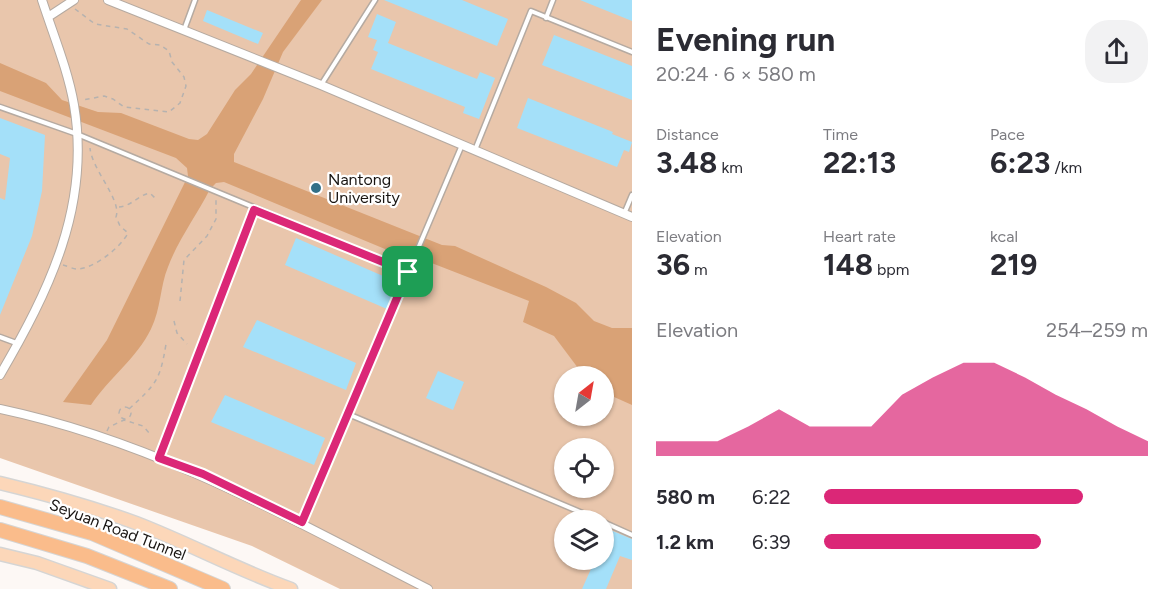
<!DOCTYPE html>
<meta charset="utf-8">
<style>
body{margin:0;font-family:Figtree,sans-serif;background:#f2f2f3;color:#2b2b33;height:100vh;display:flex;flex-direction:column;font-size:22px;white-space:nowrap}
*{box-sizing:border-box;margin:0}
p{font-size:20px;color:#7c7c81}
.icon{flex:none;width:33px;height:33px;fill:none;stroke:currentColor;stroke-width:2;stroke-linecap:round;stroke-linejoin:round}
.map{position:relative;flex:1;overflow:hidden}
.sheet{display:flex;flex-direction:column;background:#fff;width:540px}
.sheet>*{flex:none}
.needle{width:39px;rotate:31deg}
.controls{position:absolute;left:554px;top:366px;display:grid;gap:12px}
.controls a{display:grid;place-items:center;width:60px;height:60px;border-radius:50%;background:#fff;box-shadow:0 2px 4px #0004;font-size:30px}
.pin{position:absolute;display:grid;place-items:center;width:51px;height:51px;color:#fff;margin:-26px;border-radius:12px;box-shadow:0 3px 9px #0006}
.round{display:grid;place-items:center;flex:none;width:63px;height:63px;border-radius:24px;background:#f2f2f3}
.headline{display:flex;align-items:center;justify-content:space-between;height:102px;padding:0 24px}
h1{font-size:33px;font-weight:700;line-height:45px}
.stats{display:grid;grid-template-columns:repeat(3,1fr);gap:9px;height:102px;padding:6px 24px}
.stats div{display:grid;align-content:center}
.stats b{font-size:30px;font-weight:700}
.stats small{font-size:16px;font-weight:400}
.stats p{font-size:16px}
.chart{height:168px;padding:12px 24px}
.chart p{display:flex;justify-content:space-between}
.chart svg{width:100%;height:108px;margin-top:6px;fill:#db2777;opacity:.7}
ul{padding:0 24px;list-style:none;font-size:20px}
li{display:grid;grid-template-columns:96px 72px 1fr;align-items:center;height:45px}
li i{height:15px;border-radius:8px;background:#db2777}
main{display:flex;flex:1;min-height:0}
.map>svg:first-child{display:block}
</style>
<main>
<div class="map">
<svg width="632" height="589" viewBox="0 0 632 589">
<rect width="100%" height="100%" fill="#fdf8f5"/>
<!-- green -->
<path fill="#e9c6ac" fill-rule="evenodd" d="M0,0H632V589H340L252,546L0,458ZM564,376H603V416H564ZM564,448H603V488H564ZM564,520H603V560H564Z"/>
<!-- water -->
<path fill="#d9a276" d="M301,0H322L283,52L263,99L234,154V162L442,245L455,246L546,287L576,303L594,321L612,328H632V405L603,392V376H584L554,336L523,322L529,301L411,255L409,259L224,182L216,183L210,189C197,215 178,240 168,267C160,286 161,309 151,329C137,358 109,378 91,405L63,402L107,340L188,176L187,168L176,158L0,91V63L46,83L62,100L98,112L121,113L189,139L198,140L207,134L235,90L251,74Z"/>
<!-- building -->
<path fill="#a4e0f9" d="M384,0H462L508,19L497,46Z
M580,0H632V21Z
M207,10L263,33L258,44L203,21Z
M377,14L396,22L388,43L477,79L480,72L495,78L479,119L463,113L465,107L371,69L378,52L373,50L377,40L368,37Z
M554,35L632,66V100L542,65Z
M528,98L613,132L612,134L632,142L629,152L624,150L617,167L517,128Z
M0,118L45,135L42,191L32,236L0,315V198L5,200L10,158L0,154Z
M296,238L399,283L387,309L285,265Z
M257,320L356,363L346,390L243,347Z
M438,371L464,382L453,410L426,398Z
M225,395L325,438L314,465L211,422Z
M608,529L632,539V560L620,556L606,589H582L595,560H603V540Z"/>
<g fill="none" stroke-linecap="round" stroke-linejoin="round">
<!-- lane casing -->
<g stroke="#b5aaa1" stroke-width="7">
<path id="lane" d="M546,18L553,0
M184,30L195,0
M321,85L375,0
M0,107L77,134L408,271
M475,150L531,11L632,52
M624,214L632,195
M0,337L19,344
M348,414L599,520
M159,458L254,210
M302,522L462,145
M603,522L632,535"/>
</g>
<!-- street casing -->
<g stroke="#b5aaa1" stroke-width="10">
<path id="street" d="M108,0L321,85L632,217
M48,17L74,0
M0,375C49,291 91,206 74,105C68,70 53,34 42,0
M0,409C156,442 287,517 428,589"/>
</g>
<!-- primary casing -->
<g stroke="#d5d5d4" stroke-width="15">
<path id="primary" d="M0,483C46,494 92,507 136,523C188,543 238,570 291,589
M0,554L37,563L110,589"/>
</g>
<!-- highway casing -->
<g stroke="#d5d5d4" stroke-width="16">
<path id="highway" d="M0,507L92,533L223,589
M0,530L87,556L170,589"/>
</g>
<!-- path -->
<path stroke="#b6b2af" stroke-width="1.5" stroke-dasharray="4.5 4.5" stroke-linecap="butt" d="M75,9L95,24L127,29L149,44L160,45L169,51L172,62L184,77L186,86L180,103L169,112L124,107L113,99L104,96L83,100
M119,207C132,206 138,195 150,193L156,199
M63,265C67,266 73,269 77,269C94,269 121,247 128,233L120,226L116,217C122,200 92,170 90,148
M180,301L184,260L207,236L216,219V199
M174,321L177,333L187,344
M119 413a6 6 0 1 1 12 0a6 6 0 1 1-12 0Z
M129,409C156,384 160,381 166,344
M107,431L109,427L124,420L143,426L151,435"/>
<!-- lane -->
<use href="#lane" stroke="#fff" stroke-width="4"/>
<!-- street -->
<use href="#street" stroke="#fff" stroke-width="8"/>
<!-- primary -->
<use href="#primary" stroke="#fcd7b9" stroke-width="12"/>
<!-- highway -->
<use href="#highway" stroke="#fabc8b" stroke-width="14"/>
</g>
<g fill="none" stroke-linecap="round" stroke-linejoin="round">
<!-- route casing -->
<g stroke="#fff" stroke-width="12">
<path id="route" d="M254,210L408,272L302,522L203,474L159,458Z"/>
</g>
<!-- route -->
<use href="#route" stroke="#db2777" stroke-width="8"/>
</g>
<!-- markers -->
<circle fill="#337087" stroke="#fff" stroke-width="2" cx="316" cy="188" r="6"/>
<g text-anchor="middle" stroke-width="4.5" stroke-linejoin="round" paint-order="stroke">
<!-- poi labels -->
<g font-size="16" fill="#181411" stroke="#fff" text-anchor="start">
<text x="328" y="185">Nantong<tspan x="328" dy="18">University</tspan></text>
</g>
<!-- street labels -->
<g font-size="16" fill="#181411" stroke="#fff">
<text transform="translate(118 529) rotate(21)" y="6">Seyuan Road Tunnel</text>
</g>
</g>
</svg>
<div class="controls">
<a><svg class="needle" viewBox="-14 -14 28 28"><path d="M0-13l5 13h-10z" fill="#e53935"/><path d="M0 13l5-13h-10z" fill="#7c7c81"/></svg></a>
<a><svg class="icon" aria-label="locate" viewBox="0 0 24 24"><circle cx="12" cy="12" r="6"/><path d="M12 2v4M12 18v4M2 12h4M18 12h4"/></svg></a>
<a><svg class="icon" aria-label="layers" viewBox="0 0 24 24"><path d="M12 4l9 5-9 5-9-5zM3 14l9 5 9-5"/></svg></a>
</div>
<div class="pin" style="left:408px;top:272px;background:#1e9e55"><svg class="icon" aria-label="arrive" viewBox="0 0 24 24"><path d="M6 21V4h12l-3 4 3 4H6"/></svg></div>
</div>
<section class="sheet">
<div class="headline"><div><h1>Evening run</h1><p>20:24 · 6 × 580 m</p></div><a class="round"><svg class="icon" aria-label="share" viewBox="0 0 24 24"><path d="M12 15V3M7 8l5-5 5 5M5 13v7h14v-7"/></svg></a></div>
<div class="stats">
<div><p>Distance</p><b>3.48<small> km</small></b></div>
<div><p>Time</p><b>22:13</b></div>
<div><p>Pace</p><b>6:23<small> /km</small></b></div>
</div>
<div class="stats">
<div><p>Elevation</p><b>36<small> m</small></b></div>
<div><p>Heart rate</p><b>148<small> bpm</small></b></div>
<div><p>kcal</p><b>219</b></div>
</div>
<div class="chart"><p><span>Elevation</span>254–259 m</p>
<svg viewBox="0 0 160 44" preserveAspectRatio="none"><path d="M0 44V38L10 38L20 38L30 32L40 25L50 32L60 32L70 32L80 19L90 12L100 6L110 6L120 12L130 19L140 25L150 32L160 38V44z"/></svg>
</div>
<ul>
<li><b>580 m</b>6:22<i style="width:80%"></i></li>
<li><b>1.2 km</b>6:39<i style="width:67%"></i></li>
</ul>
</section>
</main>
